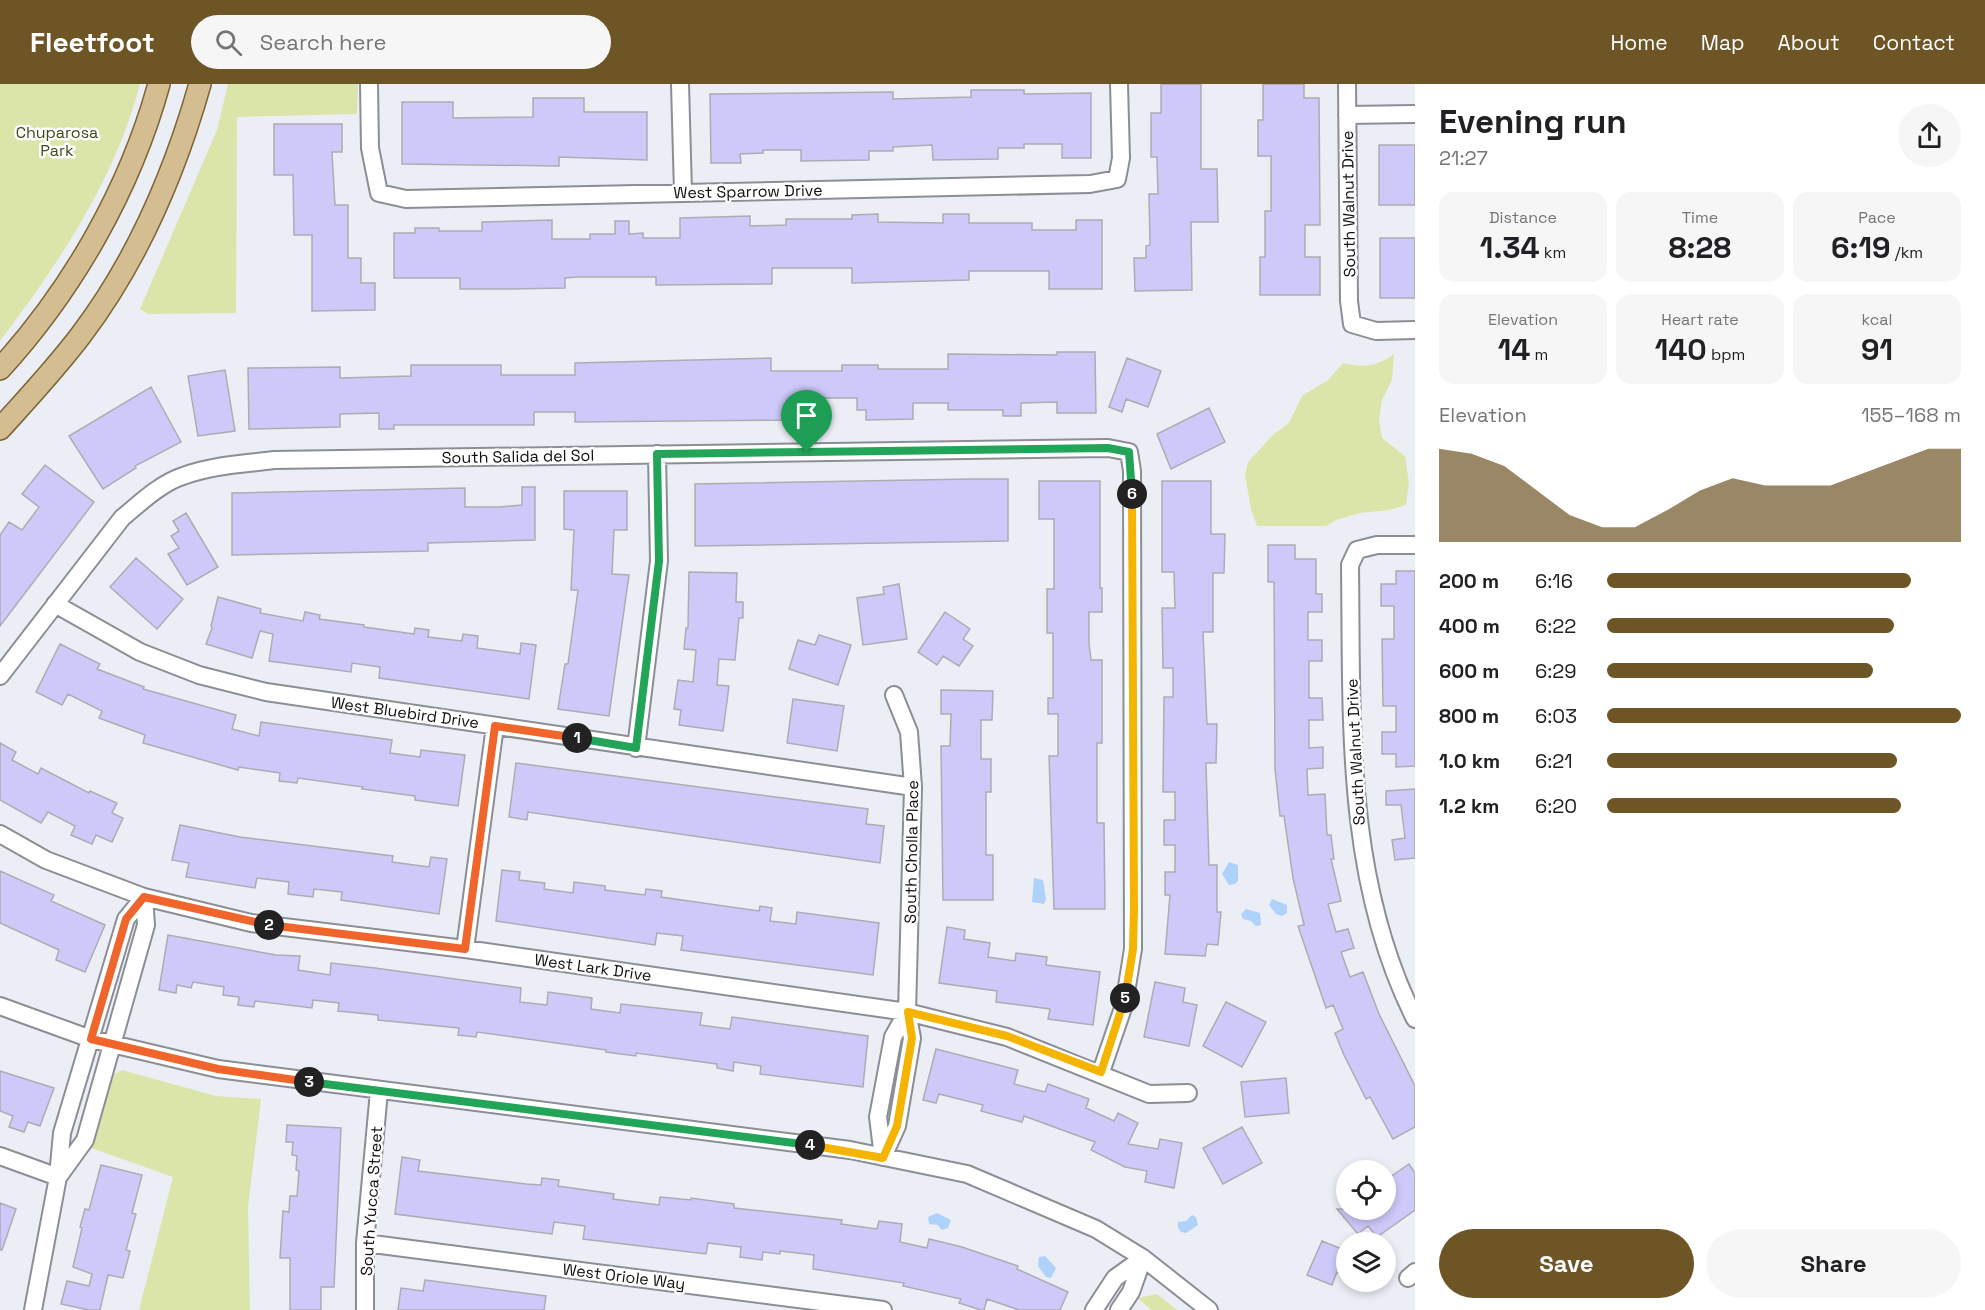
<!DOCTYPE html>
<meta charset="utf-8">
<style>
body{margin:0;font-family:"Space Grotesk",sans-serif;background:#f6f6f6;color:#202124;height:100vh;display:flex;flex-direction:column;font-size:22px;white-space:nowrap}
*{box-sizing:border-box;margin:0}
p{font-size:20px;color:#757577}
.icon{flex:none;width:33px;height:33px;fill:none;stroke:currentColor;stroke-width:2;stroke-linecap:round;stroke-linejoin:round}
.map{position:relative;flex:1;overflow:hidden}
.sheet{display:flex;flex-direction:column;background:#fff;width:570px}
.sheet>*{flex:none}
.fabs{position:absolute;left:1336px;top:1076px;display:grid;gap:12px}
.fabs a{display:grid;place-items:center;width:60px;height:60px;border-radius:50%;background:#fff;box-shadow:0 3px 9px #0003;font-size:30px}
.pin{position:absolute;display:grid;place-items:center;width:51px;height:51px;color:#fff;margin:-62px -26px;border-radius:50% 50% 50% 0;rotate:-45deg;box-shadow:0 0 6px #0007}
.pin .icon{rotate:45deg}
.km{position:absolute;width:30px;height:30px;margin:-15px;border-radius:50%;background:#222;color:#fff;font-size:16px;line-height:30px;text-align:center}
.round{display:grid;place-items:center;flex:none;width:63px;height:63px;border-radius:32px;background:#f6f6f6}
.headline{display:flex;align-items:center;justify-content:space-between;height:102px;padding:0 24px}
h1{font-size:33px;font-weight:700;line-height:45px}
.stats{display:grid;grid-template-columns:repeat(3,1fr);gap:9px;height:102px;padding:6px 24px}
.stats div{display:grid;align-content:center;border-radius:15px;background:#f6f6f6;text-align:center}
.stats b{font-size:30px;font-weight:700}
.stats small{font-size:16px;font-weight:400}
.stats p{font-size:16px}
.chart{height:168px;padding:12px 24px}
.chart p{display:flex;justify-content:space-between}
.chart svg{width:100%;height:108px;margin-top:6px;fill:#6e5526;opacity:.7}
.cta{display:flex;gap:12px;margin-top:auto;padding:12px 24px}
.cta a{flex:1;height:69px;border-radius:36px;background:#6e5526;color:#fff;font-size:24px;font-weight:700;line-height:69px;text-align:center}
.cta a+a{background:#f6f6f6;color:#202124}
ul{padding:0 24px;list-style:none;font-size:20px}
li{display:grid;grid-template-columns:96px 72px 1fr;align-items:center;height:45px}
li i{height:15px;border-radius:8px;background:#6e5526}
header{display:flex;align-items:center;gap:36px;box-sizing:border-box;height:84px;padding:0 30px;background:#6e5526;color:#fff}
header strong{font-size:28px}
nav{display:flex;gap:33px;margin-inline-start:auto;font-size:21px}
.search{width:420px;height:54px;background:#f6f6f6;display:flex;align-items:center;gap:15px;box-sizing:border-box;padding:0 21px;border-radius:33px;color:#757577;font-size:22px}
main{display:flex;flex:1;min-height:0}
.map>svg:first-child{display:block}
</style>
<header>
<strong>Fleetfoot</strong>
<div class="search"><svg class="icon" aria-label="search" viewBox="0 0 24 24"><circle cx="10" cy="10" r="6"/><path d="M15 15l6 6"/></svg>Search here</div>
<nav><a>Home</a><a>Map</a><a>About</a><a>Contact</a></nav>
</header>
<main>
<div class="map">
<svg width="1415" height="1226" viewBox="0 0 1415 1226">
<rect width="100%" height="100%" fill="#eceef6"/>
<!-- green -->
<path fill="#dbe5aa" d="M0,0H140C115,96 59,179 0,257Z
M228,0H358L357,30L237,33L236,229L148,230L140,225L217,46Z
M1394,270L1392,296L1382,316L1379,336L1382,354L1405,372L1409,399L1406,421L1389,426L1360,429L1336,436L1326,442H1257L1251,425L1245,391L1248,378L1273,351L1289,339L1302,312L1328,296L1343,279C1364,284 1376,283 1394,270Z
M122,986L216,1012L261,1015L248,1123L250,1226H139L173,1093L88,1063L110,992Z
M1157,1210L1177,1226H1151L1138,1214Z"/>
<!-- water -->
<path fill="#aed2f9" d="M1229,778L1238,781V797L1235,800L1229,801L1222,790Z
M1034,794L1043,796L1046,815L1044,820L1032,818Z
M1272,815L1287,821V829L1282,832L1276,830L1269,821Z
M1246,825L1260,829L1261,841L1256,842L1251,837L1243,835L1241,830Z
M937,1129L951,1136L948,1144L942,1146L938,1141L929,1140L928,1133Z
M1192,1131L1196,1133L1198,1141L1186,1149L1181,1148L1178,1144V1138L1186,1137Z
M1045,1172L1056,1184L1051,1194L1046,1193L1038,1182L1039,1173Z"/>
<!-- building -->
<path fill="#cdc9f9" stroke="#acacb4" stroke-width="1.5" d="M1161,0H1201V85H1217L1218,138H1191L1192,206L1135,207L1134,174H1146V162L1150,161L1149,110H1158L1157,73H1151V29H1161Z
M1263,0H1304V14H1319L1320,141H1305V173H1320V211H1260V173H1265V127H1271V72H1258V36H1263Z
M971,6H1024V10L1091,9V74H1062V60H1024V64H998V75L933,76L932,61L893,63V67H869V76L801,77V66H763V69L740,70L741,79H711L710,10L893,8V15L971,13Z
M533,14H584V28H647V76L559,73V82L402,80V18H453V34L533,33Z
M274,40H342V68H332L335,121H348V174H361V199H375V226L312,227V151H294L293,91H274Z
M1379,61H1415V121H1379Z
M878,130V138L943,139V130H969V139H1032V146H1076V136H1102V205H1049V187H969V196L852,199V184H772V200L656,201V193H577L565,194V204L511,205H460V194H394V149H415V144H439V147H482V138L552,136V155H590V150H615V137H629V150L643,149V154H680V134L750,132V142L786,141V135H852V131Z
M1380,154H1415V214H1380Z
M1057,268H1095L1096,329H1057V318L1021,319V332H1003V326H948V319H913V335L866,336V326H857V314H824V320H802V336L575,338V328H534V341H394V345H379V329L340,330V343L249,345L248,284L340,283V294L411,292V281H501V291H575V279L771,274V287H842V281H878V285H948V270L1057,271Z
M1127,274L1161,287L1148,323L1126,315L1122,328L1109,323Z
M225,286L235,347L198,352L188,292Z
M151,303L181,358L135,382L136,384L103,405L69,352Z
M1209,324L1225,358L1171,385L1157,350Z
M45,381L94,418L0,542V451L9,438L22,446L39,423L22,410Z
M971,395H1008V457L695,462V400Z
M1039,397H1100V504H1102V528H1089V559L1091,576H1102V659H1097V739H1104L1105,825H1054L1049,672H1058V630H1048V614H1053V549H1047V505H1054V435H1039Z
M1162,397H1211V450H1225L1224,489H1213V548H1203L1207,640H1217L1216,679H1206L1209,781H1217V828H1221L1218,861L1207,860L1205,872L1165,870L1170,811H1165V788H1175V761H1164V736H1175V708H1163L1164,613H1173V584H1163L1162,524H1175L1174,488H1162Z
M522,403H535V456L428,459V467L232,471V409L465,404V423H499L522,421Z
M564,407H627V446H614L612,490L629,491L609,632L558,625L565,580H568L578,506H571L574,446L564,445Z
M186,429L218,483L187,501L168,470L179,464L171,452L179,447L173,437Z
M1268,461H1295V475H1316V510H1322V528H1308V556H1322V577H1309V614H1322L1323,636H1309V664L1323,663V684L1307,685L1308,711L1325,710L1327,751H1331L1334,775H1331L1341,817L1328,820L1336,848L1348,845L1354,864L1341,868L1350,893L1363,888L1379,930L1415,1002V1043L1393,1055L1370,1013L1366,1015L1344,971L1335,949L1343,945L1333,921L1326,924L1298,842L1304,841L1293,794L1284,732H1280L1275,685L1274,498H1268Z
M136,474L183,515L157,545L110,503Z
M1396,487H1415V682L1396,683V670H1382V648H1396V622H1383L1382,555H1394V522H1381V500H1396Z
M689,488L737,489L736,518H743V534H739L735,576L719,575L717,601L729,602L723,647L679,641L681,626L674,625L678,596L693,598L696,566L684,565L686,544H688Z
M899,500L907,555L863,561L857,514L884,510L883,503Z
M218,513L261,525L260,529L303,537L305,528L320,531L319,535L364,541V543L414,550L415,544L429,546L428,553L462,557L463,550L478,552L477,564L520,570L521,559L536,561L529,615L379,594L380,583L352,579L351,588L269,577L273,550L260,547L252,574L206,560L212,544L211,542Z
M945,528L970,545L963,555L973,562L959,582L943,572L937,581L918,568Z
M819,551L851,561L838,601L789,585L798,556L815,561Z
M60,560L100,580L97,585L144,603L143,605L236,631L232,645L259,652L261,638L392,656L390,669L420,673L421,666L465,671L458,722L415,716V712L362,705L363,703L298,694L297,699L279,697L280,689L239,683L238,686L143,659L145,651L99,634L102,627L68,610L62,621L36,608Z
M941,606L993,607L992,636H981V675H991V708H986V771H993V816H943L941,662H950L951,630H941Z
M793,615L844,622L837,667L787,659Z
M0,659L16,668L12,676L38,690L41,684L89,709L90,707L117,719L112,729L123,734L112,758L96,751L92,760L71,751L75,742L48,728L41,739L0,716Z
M516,679L868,725L866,740L884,742L880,779L528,728L527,736L509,733Z
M1415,705V774L1395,776L1392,756L1405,754L1401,721H1386V707Z
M180,741L240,753L393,772L392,778L429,783L431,773L447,775L439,830L341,816L342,808L314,805L313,813L288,810L289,798L257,794L255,804L186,793L189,779L172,776Z
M502,786L520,788L519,796L545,799L544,805L573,809L574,798L605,802V806L645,811L646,805L662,807L661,813L759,827L760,822L772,824L770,837L796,840L797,828L879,839L873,891L681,866L683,852L657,849L655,861L496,837Z
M0,787L54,811L51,817L105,841L85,888L56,876L59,866L0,839Z
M947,843L965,846L964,855L990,859L988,873L1015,877L1016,869L1047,873L1046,881L1100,888L1093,941L1048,935L1050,925L996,918L997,907L939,899Z
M168,851L276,871L300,872L298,886L330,891L331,879L375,884L521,904L520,918L547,921L548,908L592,914L591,925L620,929L621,920L702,929L700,941L730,945L732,933L868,952L863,1003L760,990L761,982L734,978L733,987L717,984V980L636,969V972L606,968V966L477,948L476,953L458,951L459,944L378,936V931L338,927L339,919L313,916L312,924L255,917L254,923L238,921L239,913L223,911L224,903L193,898L191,904L177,901L176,909L159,906Z
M1155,898L1185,904L1183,918L1197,921L1189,962L1144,953Z
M1226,918L1266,938L1242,983L1203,962Z
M936,965L1018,986L1014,1000L1045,1008L1048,1000L1089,1015L1086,1024L1114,1037L1118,1029L1138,1039L1128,1060L1158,1065L1160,1055L1182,1059L1174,1104L1145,1098L1147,1087L1125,1083L1091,1066L1095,1058L1024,1032L1022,1038L981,1027L983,1021L939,1010L936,1019L923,1016Z
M0,987L54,1004L40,1042L28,1038L24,1048L9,1043L13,1032L0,1027Z
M1286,994L1289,1029L1245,1033L1241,998Z
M287,1041L341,1044L334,1203H321V1226H290V1174H280L283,1127L289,1128L290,1112H297L299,1087L296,1086L297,1072L292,1071L293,1058H286Z
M1242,1043L1262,1079L1223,1100L1203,1064Z
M402,1073L420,1076L418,1087L526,1100L541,1101L542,1094L559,1096L558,1102L614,1110L613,1115L659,1121L660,1113L691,1116V1114L734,1120V1124L842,1136L841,1140L877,1145L879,1137L902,1140L900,1158L927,1164L929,1155L962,1163L1018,1182L1017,1185L1068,1208L1060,1226H1019L987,1215L984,1226H981L959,1219L961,1215L903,1202L904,1199L813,1185L814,1171L780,1167V1170L763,1168L762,1176L740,1173L741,1163L708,1159L706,1170L583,1155L585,1142L554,1138L552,1150L395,1130Z
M1409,1080L1415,1089V1126L1377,1153L1368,1142L1358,1150L1337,1125H1386V1096Z
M101,1081L142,1091L132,1129L136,1130L126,1166L130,1167L123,1194L108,1191L100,1226H89L61,1220L67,1197L89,1202L92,1190L73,1183L82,1144L80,1143L85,1125L89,1126Z
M0,1119L16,1125L2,1166H0Z
M1322,1157L1347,1167V1192L1337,1188L1332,1201L1307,1191Z
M425,1196L546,1212L544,1226H398L401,1204L423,1207Z"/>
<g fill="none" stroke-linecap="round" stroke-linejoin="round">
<!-- minor casing -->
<g stroke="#8c8e96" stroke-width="20">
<path id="minor" d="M369,0L370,64L379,109L406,115L1090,100L1117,95L1121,74L1119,0
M680,0L683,108
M1347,0L1349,217L1352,240L1376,247L1415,246
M1347,31L1415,30
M1415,461H1377L1357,466L1350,481C1352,635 1344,794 1415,935
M55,520L140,568L199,591L266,608L913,703
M0,592L122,434C140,419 161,399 183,392C212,381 244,380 274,376L1108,364L1129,368L1132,387L1133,865L1124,921L1101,988
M636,664L659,477L657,370
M0,750L46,776L144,813L251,839L465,865L907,928L1007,953L1149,1010L1188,1009
M465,865L495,642
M0,922L91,955L218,985L850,1066L967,1090L1096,1145L1143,1174L1209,1226
M0,1072L58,1093
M883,1073L897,1042L912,954L907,928L913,703L909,648L894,611
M883,1073L878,1033L893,953L907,928
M59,1092L85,1056L146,841L144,813
M365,1159L883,1226
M1408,1194L1415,1188
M33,1226L58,1093L62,1049L126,835L144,813
M365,1226V1159L379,1007
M1094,1226L1115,1194L1143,1174
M1119,1226L1131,1208L1143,1174"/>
</g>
<!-- major casing -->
<g stroke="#7c6435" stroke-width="24">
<path id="major" d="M0,285C73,205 130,105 159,0
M0,345C28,314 56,284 81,251C137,177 175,88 200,0"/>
</g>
<!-- minor -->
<use href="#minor" stroke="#fff" stroke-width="16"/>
<!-- major -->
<use href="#major" stroke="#d3bd91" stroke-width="21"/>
</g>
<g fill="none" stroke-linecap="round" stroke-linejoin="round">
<!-- split-1 casing -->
<g stroke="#fff" stroke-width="12">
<path id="split-1" d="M577,654L636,664L659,477L657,370L807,368"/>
</g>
<!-- split-2 casing -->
<g stroke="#fff" stroke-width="12">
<path id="split-2" d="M269,841L465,865L495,642L577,654"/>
</g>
<!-- split-3 casing -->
<g stroke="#fff" stroke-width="12">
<path id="split-3" d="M269,841L144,813L126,835L91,955L218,985L309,998"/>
</g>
<!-- split-4 casing -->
<g stroke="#fff" stroke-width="12">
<path id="split-4" d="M309,998L810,1061"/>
</g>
<!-- split-5 casing -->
<g stroke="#fff" stroke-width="12">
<path id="split-5" d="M810,1061L883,1074L897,1042L912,954L908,928L1007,952L1101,988L1125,914"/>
</g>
<!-- split-6 casing -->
<g stroke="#fff" stroke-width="12">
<path id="split-6" d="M1125,914L1133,865L1134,825L1132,410"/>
</g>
<!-- split-7 casing -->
<g stroke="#fff" stroke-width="12">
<path id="split-7" d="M807,368L1108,364L1129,368L1132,410"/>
</g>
<!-- split-1 -->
<use href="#split-1" stroke="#22a559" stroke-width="8"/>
<!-- split-2 -->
<use href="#split-2" stroke="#f0652b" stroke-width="8"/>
<!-- split-3 -->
<use href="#split-3" stroke="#f0652b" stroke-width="8"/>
<!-- split-4 -->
<use href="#split-4" stroke="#22a559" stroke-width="8"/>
<!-- split-5 -->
<use href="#split-5" stroke="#f5b400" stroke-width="8"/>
<!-- split-6 -->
<use href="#split-6" stroke="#f5b400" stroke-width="8"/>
<!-- split-7 -->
<use href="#split-7" stroke="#22a559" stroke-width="8"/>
</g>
<g text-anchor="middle" stroke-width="5" stroke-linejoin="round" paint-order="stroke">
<!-- park labels -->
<g font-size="16" fill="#42481a" stroke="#fff">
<text x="57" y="54">Chuparosa<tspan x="57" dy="18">Park</tspan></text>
</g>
<!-- street labels -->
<g font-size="16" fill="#101013" stroke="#fff">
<text transform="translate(748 107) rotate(-1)" y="6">West Sparrow Drive</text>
<text transform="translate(1348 120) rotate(-91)" y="6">South Walnut Drive</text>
<text transform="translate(518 372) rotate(-1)" y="6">South Salida del Sol</text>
<text transform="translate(405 628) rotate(8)" y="6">West Bluebird Drive</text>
<text transform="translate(1355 668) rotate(-93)" y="6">South Walnut Drive</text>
<text transform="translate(911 768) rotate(-89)" y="6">South Cholla Place</text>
<text transform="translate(593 883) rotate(8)" y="6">West Lark Drive</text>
<text transform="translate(371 1117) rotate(-86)" y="6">South Yucca Street</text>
<text transform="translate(624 1192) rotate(7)" y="6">West Oriole Way</text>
</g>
</g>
</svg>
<div class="fabs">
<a><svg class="icon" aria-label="locate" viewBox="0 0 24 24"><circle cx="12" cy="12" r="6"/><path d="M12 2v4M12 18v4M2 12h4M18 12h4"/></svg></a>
<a><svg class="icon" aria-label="layers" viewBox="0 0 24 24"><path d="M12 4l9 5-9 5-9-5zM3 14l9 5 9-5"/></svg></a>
</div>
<div class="pin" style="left:807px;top:368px;background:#1e9e55"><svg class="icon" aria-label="arrive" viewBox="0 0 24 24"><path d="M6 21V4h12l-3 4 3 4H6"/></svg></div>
<b class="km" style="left:577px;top:654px">1</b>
<b class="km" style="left:269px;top:841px">2</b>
<b class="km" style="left:309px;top:998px">3</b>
<b class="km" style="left:810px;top:1061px">4</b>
<b class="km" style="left:1125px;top:914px">5</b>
<b class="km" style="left:1132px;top:410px">6</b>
</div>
<section class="sheet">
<div class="headline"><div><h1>Evening run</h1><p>21:27</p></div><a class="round"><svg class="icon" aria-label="share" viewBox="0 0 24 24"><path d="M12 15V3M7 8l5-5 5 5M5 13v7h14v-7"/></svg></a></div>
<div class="stats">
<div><p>Distance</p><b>1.34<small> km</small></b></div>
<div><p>Time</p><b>8:28</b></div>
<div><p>Pace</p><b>6:19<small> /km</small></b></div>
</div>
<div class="stats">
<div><p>Elevation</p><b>14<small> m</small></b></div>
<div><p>Heart rate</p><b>140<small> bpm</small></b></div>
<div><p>kcal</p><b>91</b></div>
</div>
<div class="chart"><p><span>Elevation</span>155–168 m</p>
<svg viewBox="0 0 160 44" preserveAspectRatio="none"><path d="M0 44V6L10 8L20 13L30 23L40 33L50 38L60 38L70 31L80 23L90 18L100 21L110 21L120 21L130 16L140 11L150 6L160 6V44z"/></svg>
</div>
<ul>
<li><b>200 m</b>6:16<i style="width:86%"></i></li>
<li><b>400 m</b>6:22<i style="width:81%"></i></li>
<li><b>600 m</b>6:29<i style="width:75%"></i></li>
<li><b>800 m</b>6:03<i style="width:100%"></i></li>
<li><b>1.0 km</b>6:21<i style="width:82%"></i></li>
<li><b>1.2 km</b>6:20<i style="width:83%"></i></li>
</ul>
<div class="cta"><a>Save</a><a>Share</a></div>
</section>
</main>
